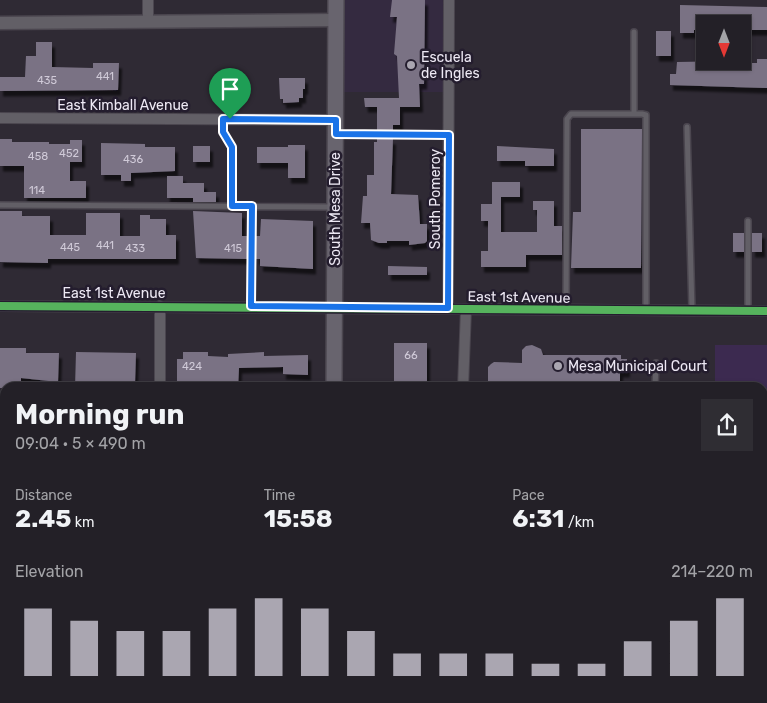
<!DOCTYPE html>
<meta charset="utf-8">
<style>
body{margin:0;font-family:Rubik,sans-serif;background:#2f2d33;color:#f1f3f6;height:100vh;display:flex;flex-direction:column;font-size:19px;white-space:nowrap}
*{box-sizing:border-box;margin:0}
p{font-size:16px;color:#a3a3a7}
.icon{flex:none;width:28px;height:28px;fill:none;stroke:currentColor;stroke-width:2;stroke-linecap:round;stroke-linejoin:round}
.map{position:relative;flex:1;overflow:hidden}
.drawer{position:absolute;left:0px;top:382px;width:768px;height:321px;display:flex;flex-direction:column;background:#232027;border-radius:15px 15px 0 0;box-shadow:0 1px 4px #0004,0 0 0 1px #403e44}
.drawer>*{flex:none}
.needle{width:32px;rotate:180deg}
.buttons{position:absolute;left:696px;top:15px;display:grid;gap:10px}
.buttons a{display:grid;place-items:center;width:55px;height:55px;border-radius:0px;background:#232027;box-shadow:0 1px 4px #0004,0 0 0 1px #403e44;font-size:25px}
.pin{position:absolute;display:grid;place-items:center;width:42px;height:42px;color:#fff;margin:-51px -21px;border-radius:50% 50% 50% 0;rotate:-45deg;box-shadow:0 0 5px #0007}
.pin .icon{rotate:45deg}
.round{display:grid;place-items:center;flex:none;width:52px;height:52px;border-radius:0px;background:#2f2d33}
.summary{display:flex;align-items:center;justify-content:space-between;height:85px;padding:0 15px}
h1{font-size:28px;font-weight:700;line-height:38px}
.metrics{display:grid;grid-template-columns:repeat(3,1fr);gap:8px;height:85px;padding:5px 15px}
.metrics div{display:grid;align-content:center}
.metrics b{font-size:25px;font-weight:700}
.metrics small{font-size:14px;font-weight:400}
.metrics p{font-size:14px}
.chart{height:140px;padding:10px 15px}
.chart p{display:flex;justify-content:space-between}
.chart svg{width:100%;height:90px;margin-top:5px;stroke:#aaa6b1;stroke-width:6}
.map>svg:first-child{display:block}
</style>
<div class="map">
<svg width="767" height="703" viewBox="0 0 767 703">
<defs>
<filter id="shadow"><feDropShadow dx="3" dy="5.5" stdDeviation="1" flood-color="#0009"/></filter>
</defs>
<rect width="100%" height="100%" fill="#2f2a34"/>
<!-- built -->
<path fill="#342a40" d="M336,0H449V92H336Z
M762,513H767V690H762Z"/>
<!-- green -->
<path fill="#3c2a50" d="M715,345H767V428H763L762,388L715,387Z"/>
<!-- building -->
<path fill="#7a7284" filter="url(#shadow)" d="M392,0H425L424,84H419L420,107H400V125H393V130H377V107H365L364,98H399L397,56L394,54L397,17H390Z
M680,5L767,7V30H742V24H705V30H694V33H680Z
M656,31H671V56H656Z
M36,42H52V67L93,68V63H119L118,90L0,91V77H25L26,56H36Z
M757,59H767V88L670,85V74H676L677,62L733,61V63H757Z
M279,78H305V89H303V98H299V102L283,103V99H280Z
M581,129H642L641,268H571L573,212H581Z
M0,139H12V142H49V144H70V140H82V162H70V181H86V198H24V166H0Z
M377,139H393L391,194L418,195L420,224H427V241L425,243L409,245V241H387V243H379L371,240L370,223H361L363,196H367V175H374V142H377Z
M101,143L145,144V147H175V171L131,173V181H121V175H101Z
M288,145H305V178H288V163H257V147H288Z
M193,146H210V162H193Z
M497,146L554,149V166H525V161H497Z
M167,176H183V183H204V192H216V202H193V198H167Z
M492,182H520V197H501V232H537V210H533V201H554V226H562V255H526V267H481V251H488V221H481V204H492Z
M0,211H22V216H50V235H86V213H120V236H140V215H150V219H166V235H176V259H48V263L0,262Z
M193,211L242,213V236H247V259L196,258Z
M261,219L313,221V269L260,266V259H256V236H260Z
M733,233H744V252H733Z
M752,233H762V252H752Z
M388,266L427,267V275H388Z
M394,343H427V388H394Z
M532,345L541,349L543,355H621V359H627V372H620V388H488V367L491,364L494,362L522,363V350L526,346Z
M0,348H26V353H59L58,382L21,378V388H0Z
M76,352L136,353L135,383L85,382V388H75Z
M183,352H208V356L228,357V354L264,352V356L308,355V375L283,374V367L239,368L238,388H187V385H177V359H183Z"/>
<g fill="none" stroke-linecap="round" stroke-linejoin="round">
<!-- service casing -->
<g stroke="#4b464f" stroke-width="8">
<path id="service" d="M634,32V114
M223,120V132L232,147V206
M687,127L692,310
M337,134L448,135
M0,205L332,207
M748,221V310
M251,306L252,206
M566,310L567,119L571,114H642L646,115V310
M263,388L331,386
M655,388L656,363
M0,494H5
M762,532H767
M762,566H767"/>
</g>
<!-- minor casing -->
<g stroke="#4b464f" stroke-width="12">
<path id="minor" d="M148,22V0
M0,118L336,120
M0,306L767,311
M448,308L449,0
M160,388V306
M463,388L466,309"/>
</g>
<!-- tertiary casing -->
<g stroke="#4b464f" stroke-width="15">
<path id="tertiary" d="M0,23L336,20"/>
</g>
<!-- secondary casing -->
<g stroke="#4b464f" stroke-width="18">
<path id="secondary" d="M334,388L336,0
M333,703V699"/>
</g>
<!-- primary casing -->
<g stroke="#4b464f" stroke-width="19">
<path id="primary" d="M0,698H5
M457,699L767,701"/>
</g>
<!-- service -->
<use href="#service" stroke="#625f66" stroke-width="5"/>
<!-- minor -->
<use href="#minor" stroke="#625f66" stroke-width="10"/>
<!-- tertiary -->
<use href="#tertiary" stroke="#625f66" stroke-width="12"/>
<!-- secondary -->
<use href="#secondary" stroke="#68646e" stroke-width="15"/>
<!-- primary -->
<use href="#primary" stroke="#65606b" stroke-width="16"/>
<!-- cycleway casing -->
<g stroke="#241d2e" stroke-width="11">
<path id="cycleway" d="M0,306L767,311
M457,699L767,701"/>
</g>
<!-- cycleway -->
<use href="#cycleway" stroke="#56b35d" stroke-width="8"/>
</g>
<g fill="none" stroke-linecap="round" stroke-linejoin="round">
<!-- route casing -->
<g stroke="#fff" stroke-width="10">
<path id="route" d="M223,119L336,120V134L449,135L448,308L251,306L252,206H232V147L223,132Z"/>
</g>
<!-- route -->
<use href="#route" stroke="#1a73e8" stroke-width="6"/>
</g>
<!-- markers -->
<g fill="#aaa6b1" stroke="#241d2e" stroke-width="2">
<circle cx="411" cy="65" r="5"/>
<circle cx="558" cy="366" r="5"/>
</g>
<g text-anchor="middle" stroke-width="5" stroke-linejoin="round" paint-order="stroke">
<!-- number labels -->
<g font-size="11" fill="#d0cad8">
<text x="105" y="80">441</text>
<text x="47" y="84">435</text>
<text x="69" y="157">452</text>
<text x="38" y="160">458</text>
<text x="133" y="163">436</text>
<text x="37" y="194">114</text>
<text x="105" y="249">441</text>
<text x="70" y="251">445</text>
<text x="135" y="252">433</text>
<text x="233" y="252">415</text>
<text x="411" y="359">66</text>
<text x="192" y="370">424</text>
</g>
<!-- poi labels -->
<g font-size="14" fill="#ede8f4" stroke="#241d2e" text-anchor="start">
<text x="421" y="62">Escuela<tspan x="421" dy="16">de Ingles</tspan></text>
<text x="568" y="371">Mesa Municipal Court</text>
</g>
<!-- street labels -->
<g font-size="14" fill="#ede8f4" stroke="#241d2e">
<text x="123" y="110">East Kimball Avenue</text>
<text transform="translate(435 199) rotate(-90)" y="5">South Pomeroy</text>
<text transform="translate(335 209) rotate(-90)" y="5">South Mesa Drive</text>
<text x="114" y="298">East 1st Avenue</text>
<text transform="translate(519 297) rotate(1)" y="5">East 1st Avenue</text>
</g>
</g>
</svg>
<div class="buttons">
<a><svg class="needle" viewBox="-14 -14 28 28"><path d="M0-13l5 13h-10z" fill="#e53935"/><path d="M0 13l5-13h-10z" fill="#a3a3a7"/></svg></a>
</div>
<div class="pin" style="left:230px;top:119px;background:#1e9e55"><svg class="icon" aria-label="arrive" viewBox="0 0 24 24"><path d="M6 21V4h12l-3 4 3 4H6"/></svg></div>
<section class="drawer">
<div class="summary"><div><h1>Morning run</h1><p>09:04 · 5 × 490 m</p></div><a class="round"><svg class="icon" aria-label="share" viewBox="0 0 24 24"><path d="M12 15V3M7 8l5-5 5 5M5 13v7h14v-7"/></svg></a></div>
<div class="metrics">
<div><p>Distance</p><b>2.45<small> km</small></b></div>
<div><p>Time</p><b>15:58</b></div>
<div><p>Pace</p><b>6:31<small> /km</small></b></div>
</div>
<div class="chart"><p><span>Elevation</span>214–220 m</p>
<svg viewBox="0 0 160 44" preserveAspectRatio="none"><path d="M5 44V11M15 44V17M25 44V22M35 44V22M45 44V11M55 44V6M65 44V11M75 44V22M85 44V33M95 44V33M105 44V33M115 44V38M125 44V38M135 44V27M145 44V17M155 44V6"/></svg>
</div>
</section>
</div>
